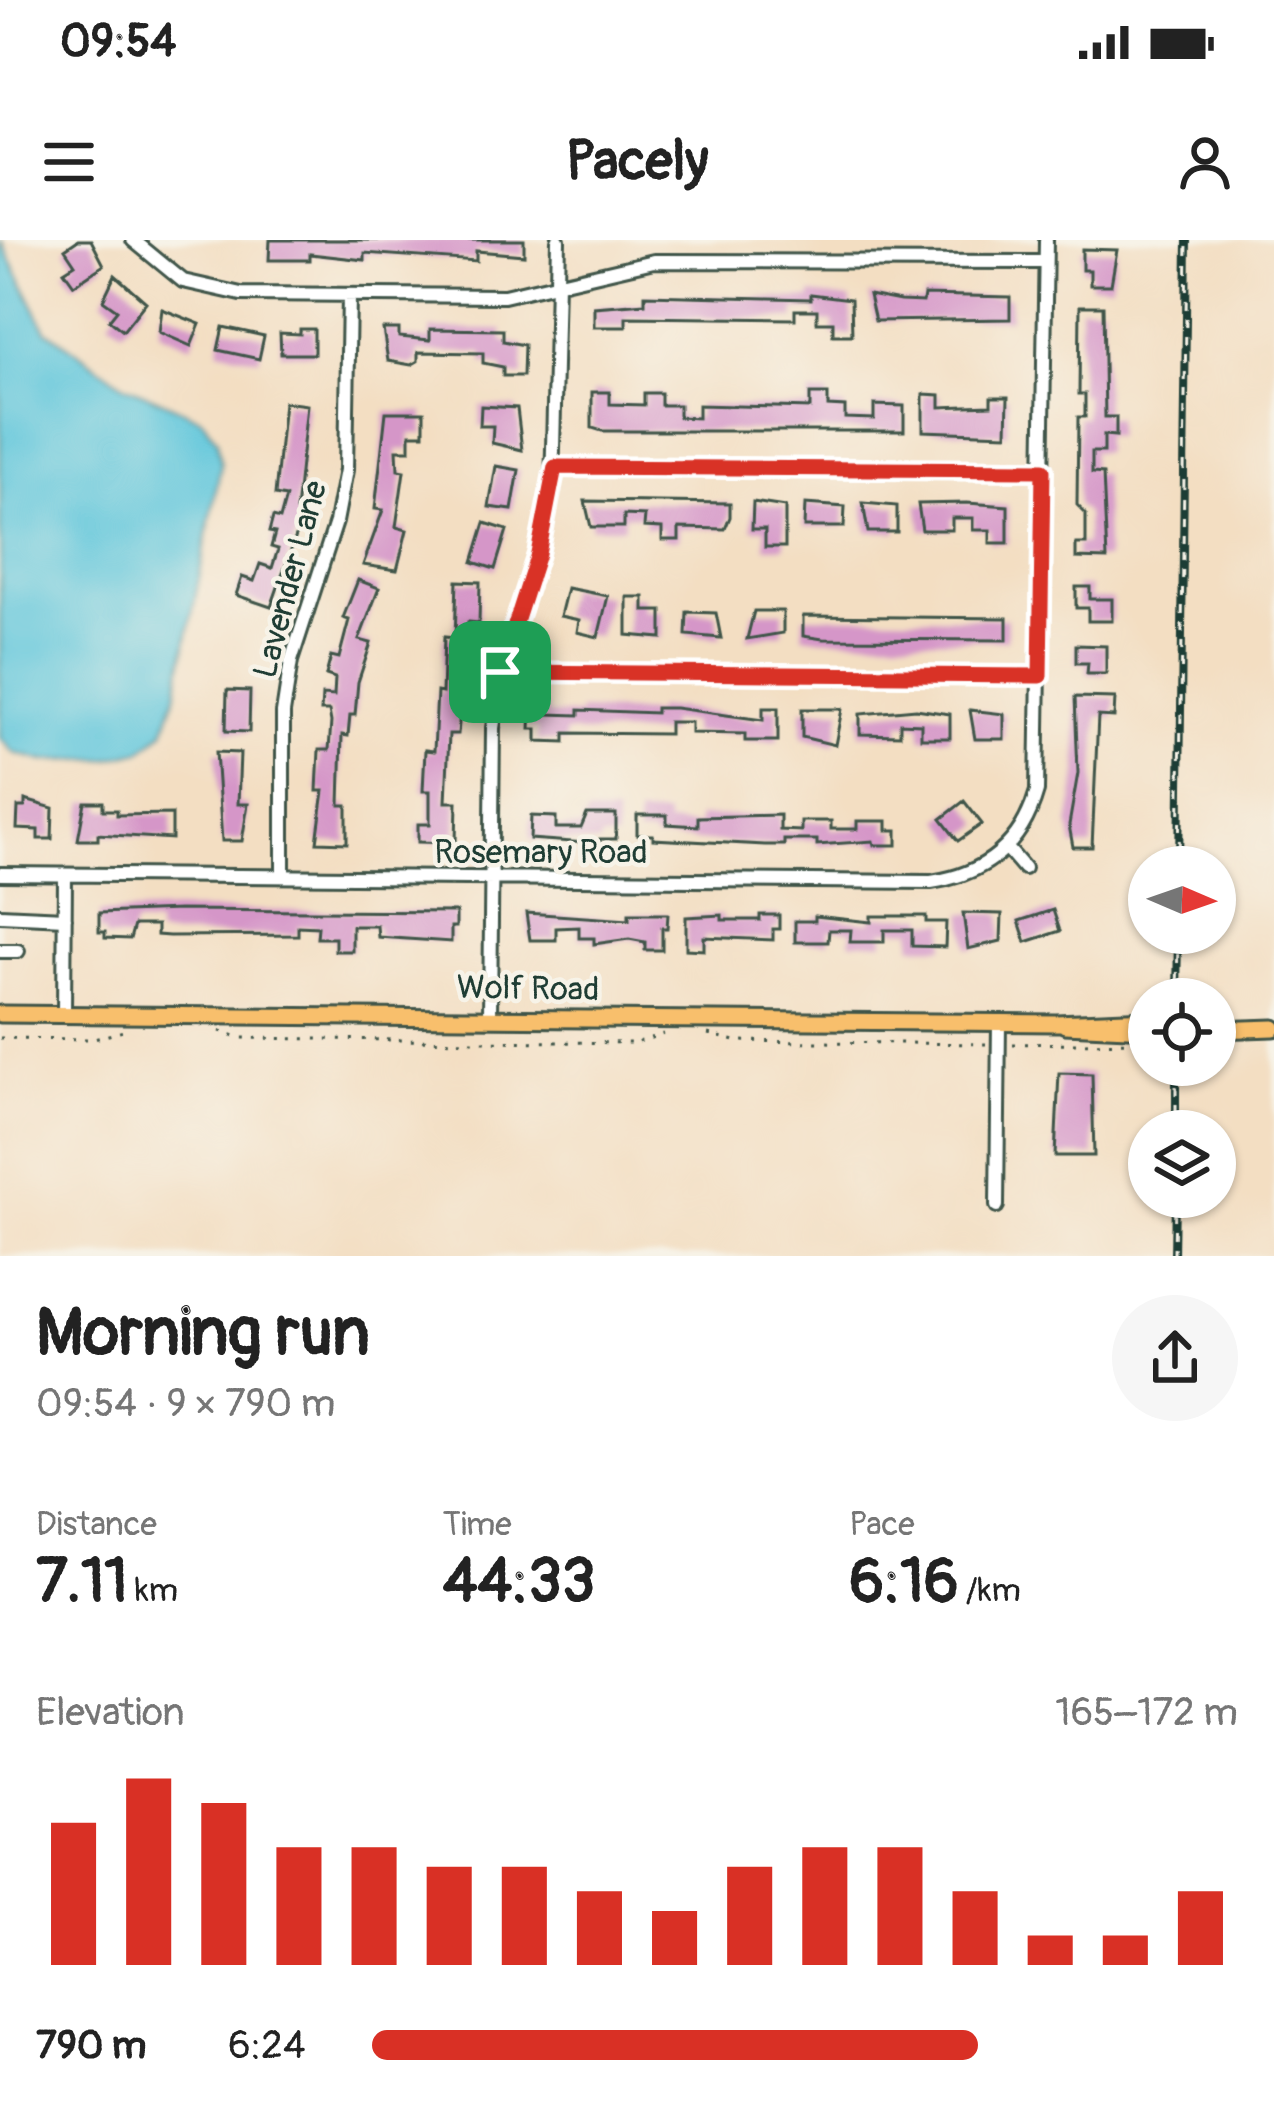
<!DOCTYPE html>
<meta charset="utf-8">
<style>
body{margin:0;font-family:Pangolin,sans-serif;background:#f6f6f6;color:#222;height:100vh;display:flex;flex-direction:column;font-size:45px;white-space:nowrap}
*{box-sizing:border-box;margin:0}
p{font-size:39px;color:#767676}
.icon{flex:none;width:66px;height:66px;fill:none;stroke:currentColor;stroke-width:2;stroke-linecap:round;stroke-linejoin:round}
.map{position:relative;height:1016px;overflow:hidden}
.sheet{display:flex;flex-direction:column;background:#fff;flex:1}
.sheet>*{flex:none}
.needle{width:78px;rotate:92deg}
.tools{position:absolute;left:1128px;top:606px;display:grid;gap:24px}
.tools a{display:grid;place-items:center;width:108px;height:108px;border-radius:50%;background:#fff;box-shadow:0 3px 9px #0004;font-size:60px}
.pin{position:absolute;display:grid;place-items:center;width:102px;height:102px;color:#fff;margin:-51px;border-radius:24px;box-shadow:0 6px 18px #0006}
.round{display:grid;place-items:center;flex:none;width:126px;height:126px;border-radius:63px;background:#f6f6f6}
.overview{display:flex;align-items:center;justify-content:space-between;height:204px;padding:0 36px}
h1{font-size:66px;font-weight:700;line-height:90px}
.figures{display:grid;grid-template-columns:repeat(3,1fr);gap:18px;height:204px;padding:12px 36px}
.figures div{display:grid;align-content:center}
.figures b{font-size:60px;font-weight:700}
.figures small{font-size:33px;font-weight:400}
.figures p{font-size:33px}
.chart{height:336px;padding:24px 36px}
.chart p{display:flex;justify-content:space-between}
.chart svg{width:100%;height:216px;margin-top:12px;stroke:#d93025;stroke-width:6}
ul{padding:0 36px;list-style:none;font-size:39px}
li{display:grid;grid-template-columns:192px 144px 1fr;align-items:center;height:90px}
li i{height:30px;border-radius:15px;background:#d93025}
.status{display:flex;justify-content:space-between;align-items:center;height:84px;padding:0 60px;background:#fff;direction:ltr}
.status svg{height:33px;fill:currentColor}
header{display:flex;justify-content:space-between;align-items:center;height:156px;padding:0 36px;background:#fff;font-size:54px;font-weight:700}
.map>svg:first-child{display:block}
</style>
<div class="status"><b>09:54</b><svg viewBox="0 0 49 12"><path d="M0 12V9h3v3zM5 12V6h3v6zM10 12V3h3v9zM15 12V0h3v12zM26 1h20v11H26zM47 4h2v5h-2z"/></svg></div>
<header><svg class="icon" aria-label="menu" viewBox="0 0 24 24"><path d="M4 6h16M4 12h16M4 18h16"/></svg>Pacely<svg class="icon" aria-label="person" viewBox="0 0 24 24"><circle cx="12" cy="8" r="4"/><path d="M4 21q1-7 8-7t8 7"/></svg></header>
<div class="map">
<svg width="1274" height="1016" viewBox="0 0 1274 1016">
<rect width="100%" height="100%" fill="#f7f3e8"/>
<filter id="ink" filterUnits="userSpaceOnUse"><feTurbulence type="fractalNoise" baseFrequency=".00833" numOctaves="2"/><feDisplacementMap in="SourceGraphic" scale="24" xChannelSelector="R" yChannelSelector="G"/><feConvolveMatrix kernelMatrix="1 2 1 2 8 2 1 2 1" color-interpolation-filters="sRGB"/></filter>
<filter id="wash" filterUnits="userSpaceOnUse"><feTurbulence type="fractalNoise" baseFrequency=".004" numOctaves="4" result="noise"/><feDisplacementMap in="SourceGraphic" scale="48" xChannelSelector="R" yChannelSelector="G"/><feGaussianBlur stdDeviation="2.7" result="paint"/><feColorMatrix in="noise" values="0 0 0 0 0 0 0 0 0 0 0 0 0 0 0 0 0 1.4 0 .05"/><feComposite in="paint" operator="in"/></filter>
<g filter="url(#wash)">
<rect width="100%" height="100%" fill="#f3dec2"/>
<!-- water -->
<path fill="#5ec6db" stroke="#3e8288" stroke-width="3" d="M1,0L46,90L123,144L202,179L217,200L221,224L177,452L164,491L141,511L108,519L44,521L14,513L0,498Z"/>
<g id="blocks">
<!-- building -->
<path fill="#d596c8" d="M78,0H91L104,25L74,45L64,31L75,24L65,9Z
M270,0H524V15L476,11V21L365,13V20L310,14V20H269Z
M1082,9L1117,10L1111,45H1090V30H1082Z
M115,35L146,62L123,91L109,80L117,70L103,60Z
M811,54L851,59L852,95H833V82H817V70H795V79L626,77V87H594V67L645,63V55L811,59Z
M869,55L900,61L923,62L924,55L1010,57V79L875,81Z
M1080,66H1103L1105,177H1116V196L1104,195V212H1092V233L1103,234L1107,319L1076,318V304H1086V274L1077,265L1078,177H1085V154H1079Z
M162,69L200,84L191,106L159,92Z
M223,87L264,96L259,119L218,110Z
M300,89H314V114H281L280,93L300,94Z
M383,89H399V97L430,100V89L503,90V101L524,105L523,136H503V127L483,123V113L418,112V121L411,125L388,121Z
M592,152H610V164L644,165V153H661V165H679V177L698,178V165L810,168V154H828V166L845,167V178L874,179V165L904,166V191H602L592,188Z
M923,154L940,155V167L991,165V157H1008L1007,194L923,191Z
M284,162L307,165L296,271L304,273L271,367L236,355L242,337L254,341L260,324L272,328L278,309L271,307L275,293L269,292L273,277L280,279L286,257L275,255Z
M481,166L517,168L522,210L492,203L493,186H480Z
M386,172H424V194H410V210H397L398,230L404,231L396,287L407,290L397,330L363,325L383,270L375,269Z
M496,226L519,230L512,270L489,267Z
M585,261L730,263V277L725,289L679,288V300H662V288L644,287L645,276L624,275V287H591Z
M753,262L785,267V307H765V289H752Z
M863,263L897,266V292H868Z
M967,263L1008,266V303H990V290H973V278H952V290H922L918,264Z
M805,264L845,267L844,287H804Z
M485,283L507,290L495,329L473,322Z
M358,340L379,348L359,400L371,403L358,442L355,475H350L348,496L342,495L340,565H347V603L317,602L324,551H317L319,510H329L331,482L329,471H321L322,455L334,456L335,438L326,435L331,416L339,418L349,380L343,378Z
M457,341L480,342L479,383L468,382L458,494H449L446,562H457L456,603L418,602V584H430V551H423L425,510L434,511L437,452L442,453L444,397L455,398Z
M1076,347H1090V359H1112V381H1088V368H1076Z
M567,348L608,356L598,397L577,392L579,380L560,376Z
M627,357H644V371H662V398L627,395Z
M754,371H783V393L747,399Z
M687,372L716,373L721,398L686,395Z
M803,376L1007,378V400L823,399L803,396Z
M1076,405L1106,406V434H1087L1088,423H1076Z
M227,450L250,451L249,492L226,491Z
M1075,457L1115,458L1114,477L1098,476L1092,607H1073L1069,585L1078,533Z
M531,467H547V474L579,475V470L656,473V468H675L763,480V468H778V501H745V494L691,493V482H669V494L565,493V502L537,501V489H530Z
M802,469H842L835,505L802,497Z
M916,469L950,474V498H921V484L900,483V495L860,494V474Z
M970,470L1004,474V499H975Z
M216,512L240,513L238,564H248L242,601H222Z
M25,560L53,568L52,599H38V590L17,589L18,567H25Z
M964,561L982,584L958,601L941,579Z
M85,562H103V570H117V575L172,574V599L98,594V600H78Z
M587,574H616V599H600V604L530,599L531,576L556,577V588H581Z
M637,575H667V584L698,586V577L780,575V590L801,591V581H831V589H857V581H887V590H897V605H874L873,601L817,605V600H784V605H765L653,599V595H637Z
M179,670L456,672V687H451V702L378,697L377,686H352V711H335V698H317L318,687L298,686V695L169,696L157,695V685H134L130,699L105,698V692H99V673Z
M1053,670L1060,691L1026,702L1019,681Z
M526,673L629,680V674H668L667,688H662V710H645V702L629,699L594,704V698H579V687L556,688V700H530Z
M963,673L1002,674L1001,701L968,709Z
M722,675V680H760V675H779V689H773V700L704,697V710L686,709V677Z
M815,676L871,682V676H926V682H946L945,707L912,706V690H884V702H850L851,690H829L828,702H795V681H815Z
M1059,833L1092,834L1094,916H1055Z"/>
</g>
</g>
<g filter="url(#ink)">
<use href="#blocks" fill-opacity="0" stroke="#3f5549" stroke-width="3"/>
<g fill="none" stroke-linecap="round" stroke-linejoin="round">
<!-- minor casing -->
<g stroke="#3f5549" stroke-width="18">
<path id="minor" d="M133,0L183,41L241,54L504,56L654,21L1045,22
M555,227L1043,230
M500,432L1040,436
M1006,607L1024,628
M0,634L931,642C986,634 1022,604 1037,551L1046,0
M283,636V473L291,421L336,282L346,230L349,55
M0,675L65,678
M0,711H18
M64,774L65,635
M490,776L493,488L505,413L539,314L552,250L558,0
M997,966L999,782"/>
</g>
<!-- major casing -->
<g stroke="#3f5549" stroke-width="21">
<path id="major" d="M0,774L1056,783L1149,779
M1065,785L1149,789
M1215,790L1274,788"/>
</g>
<!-- path -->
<path stroke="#3f5549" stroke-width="3" stroke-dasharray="3 9" stroke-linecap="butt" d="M220,791L241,798L635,803L664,794
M708,794L735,801L986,804
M0,798L94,799L127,790
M1013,804L1141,802"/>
<!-- minor -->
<use href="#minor" stroke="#fff" stroke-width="12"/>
<!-- major -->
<use href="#major" stroke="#f8bf6c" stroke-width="15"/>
<!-- rail casing -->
<g stroke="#1f3d34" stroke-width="8">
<path id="rail" d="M1179,627L1187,0
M1177,759L1178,693
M1176,891V825
M1174,1016L1175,957"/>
</g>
<!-- rail -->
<use href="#rail" stroke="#f7f3e8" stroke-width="3" stroke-dasharray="9" stroke-linecap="butt"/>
</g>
</g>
<g fill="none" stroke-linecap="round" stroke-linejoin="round" filter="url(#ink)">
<!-- route casing -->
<g stroke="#fff" stroke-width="24">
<path id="route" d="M555,227L1043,230L1040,436L500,432L538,314Z"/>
</g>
<!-- route -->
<use href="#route" stroke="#d93025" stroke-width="15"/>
</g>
<g text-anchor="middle" stroke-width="9" stroke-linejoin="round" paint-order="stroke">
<!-- street labels -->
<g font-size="33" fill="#1f3d34" stroke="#f7f3e8">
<text transform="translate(289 339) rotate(-75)" y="12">Lavender Lane</text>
<text x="541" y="623">Rosemary Road</text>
<text transform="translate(528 747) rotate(1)" y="12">Wolf Road</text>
</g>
</g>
</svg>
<div class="tools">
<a><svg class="needle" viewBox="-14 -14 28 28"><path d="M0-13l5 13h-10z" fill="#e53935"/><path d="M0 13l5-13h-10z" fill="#767676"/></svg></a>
<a><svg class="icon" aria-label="locate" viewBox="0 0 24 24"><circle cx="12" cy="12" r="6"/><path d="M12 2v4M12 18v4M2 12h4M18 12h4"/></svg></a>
<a><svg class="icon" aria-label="layers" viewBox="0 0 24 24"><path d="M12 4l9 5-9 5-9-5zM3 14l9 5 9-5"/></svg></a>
</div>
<div class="pin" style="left:500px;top:432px;background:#1e9e55"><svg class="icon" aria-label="arrive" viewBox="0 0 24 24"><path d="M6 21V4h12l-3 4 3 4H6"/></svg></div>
</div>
<section class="sheet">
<div class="overview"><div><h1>Morning run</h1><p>09:54 · 9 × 790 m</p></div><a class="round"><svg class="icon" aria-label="share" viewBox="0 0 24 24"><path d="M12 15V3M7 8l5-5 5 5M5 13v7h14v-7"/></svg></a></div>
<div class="figures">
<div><p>Distance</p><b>7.11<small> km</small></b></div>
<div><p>Time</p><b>44:33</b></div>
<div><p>Pace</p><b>6:16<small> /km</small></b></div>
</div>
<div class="chart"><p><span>Elevation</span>165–172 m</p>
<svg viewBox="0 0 160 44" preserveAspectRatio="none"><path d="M5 44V15M15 44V6M25 44V11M35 44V20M45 44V20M55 44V24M65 44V24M75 44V29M85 44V33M95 44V24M105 44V20M115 44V20M125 44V29M135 44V38M145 44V38M155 44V29"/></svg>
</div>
<ul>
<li><b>790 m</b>6:24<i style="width:70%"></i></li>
</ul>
</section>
